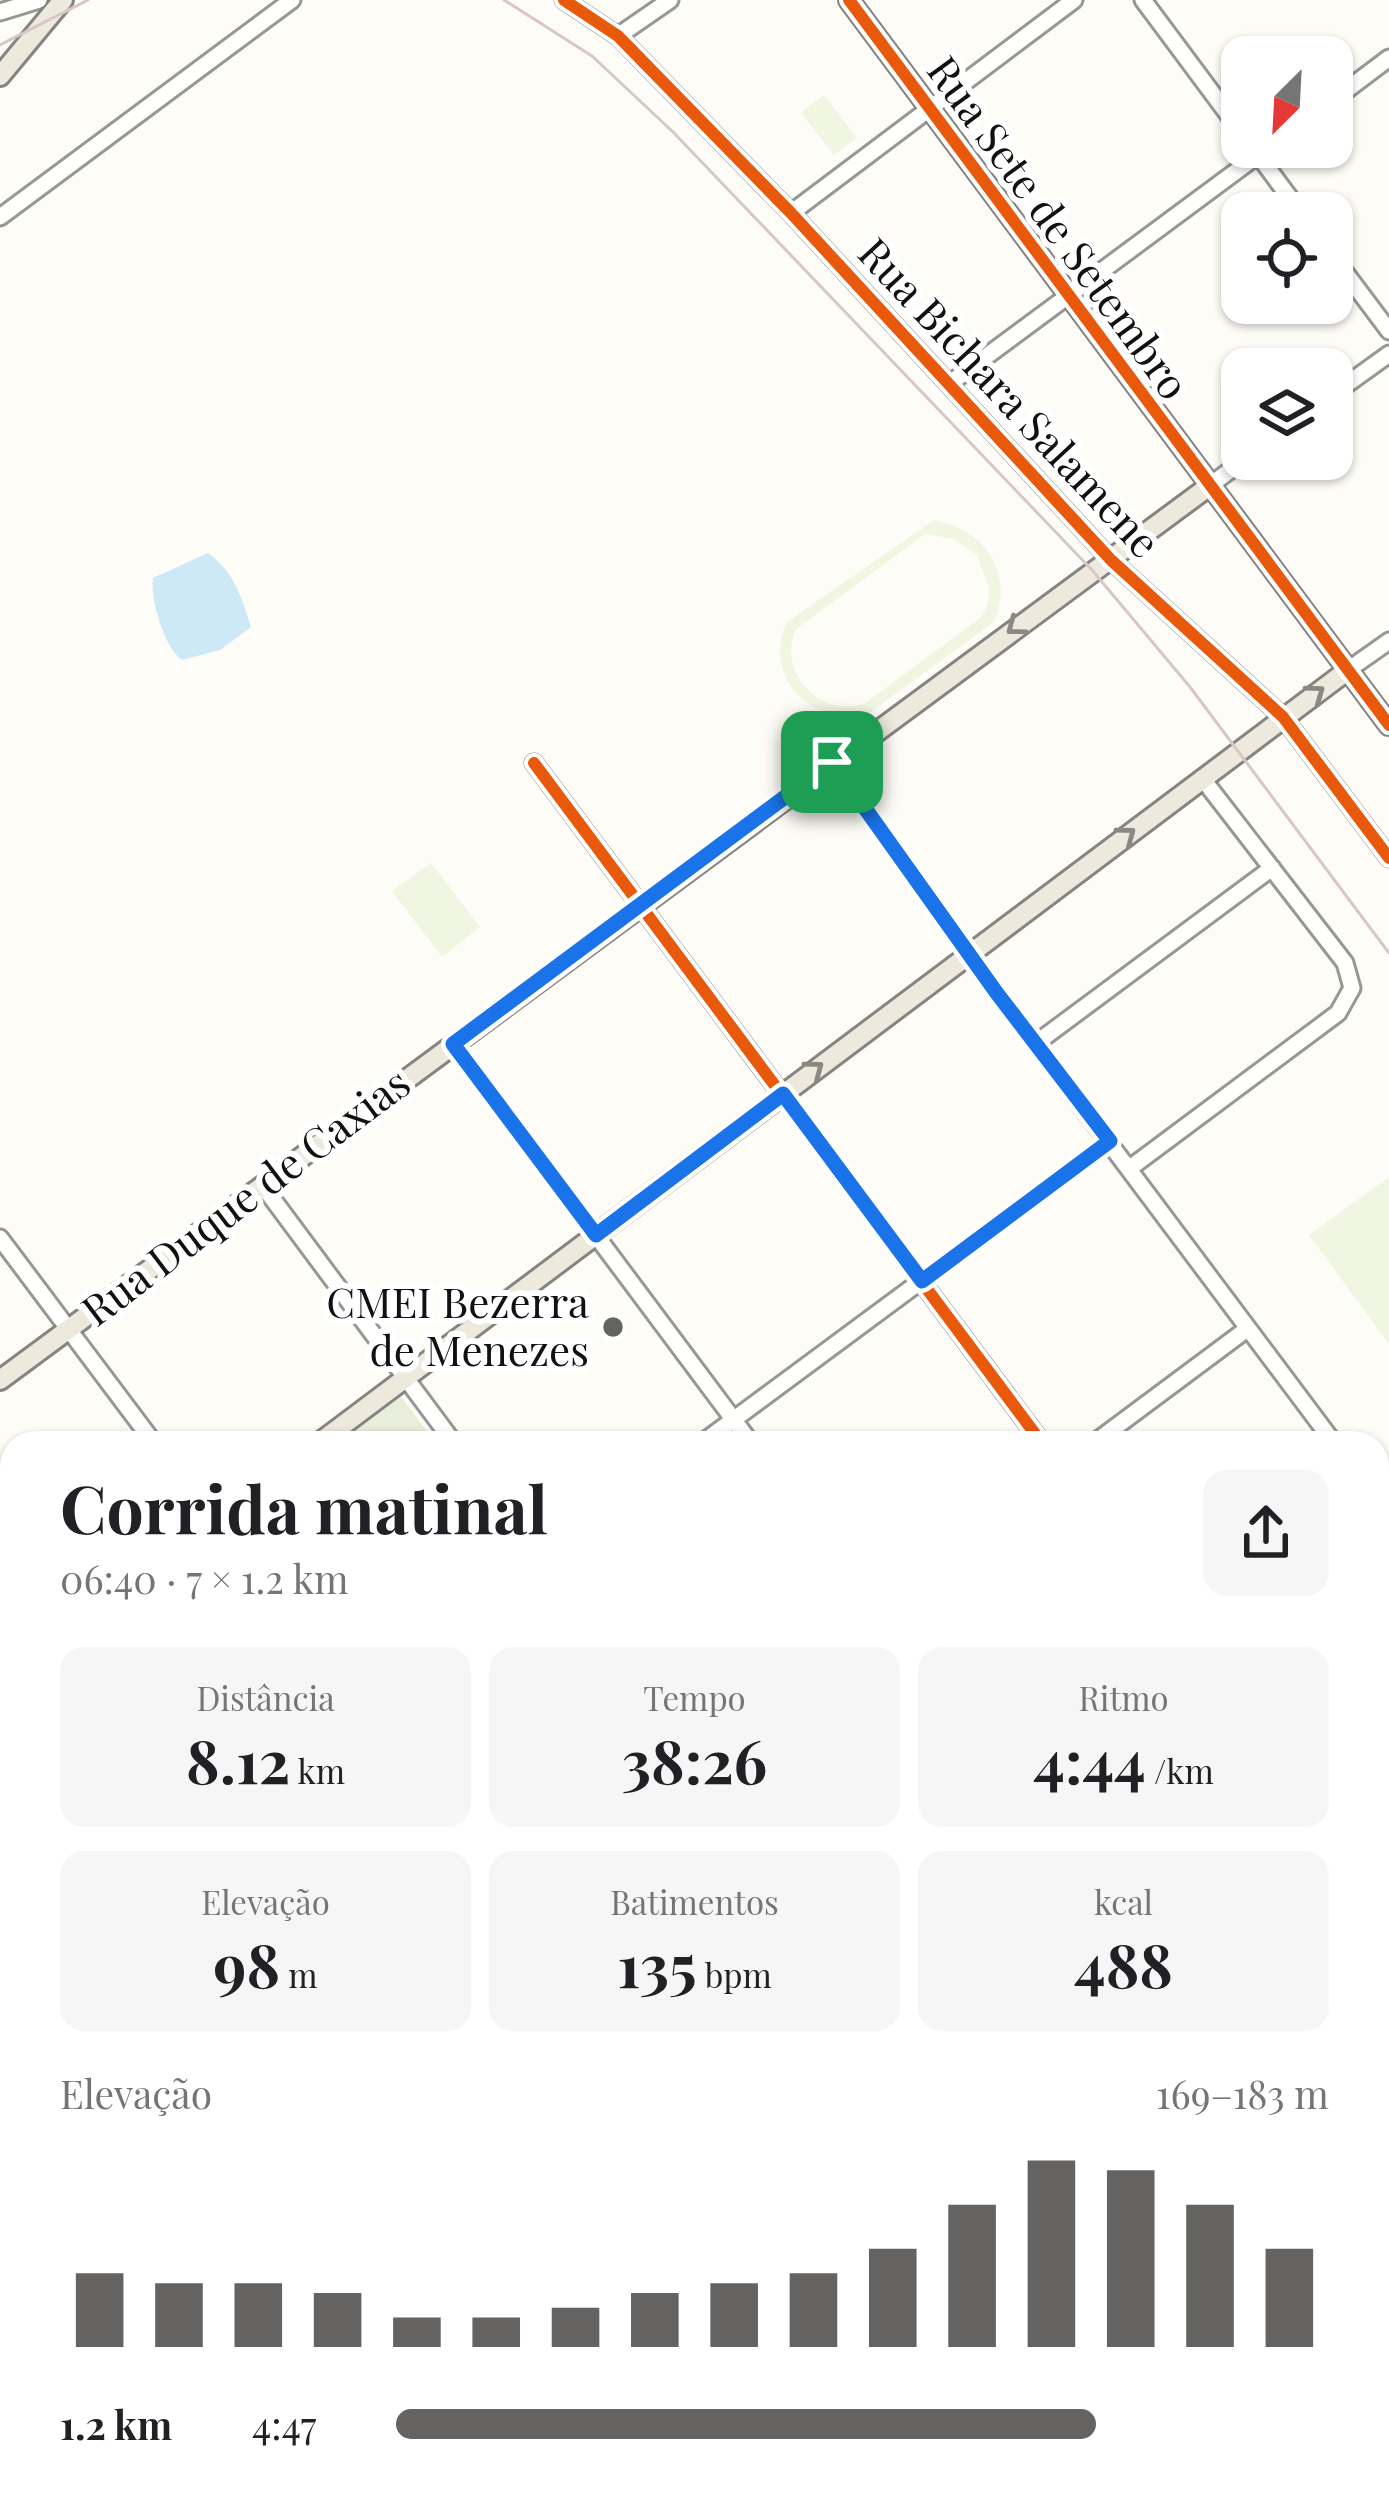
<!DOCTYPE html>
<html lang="pt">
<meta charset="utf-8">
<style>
body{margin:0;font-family:"Playfair Display",serif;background:#f6f6f6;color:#202124;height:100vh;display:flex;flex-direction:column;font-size:45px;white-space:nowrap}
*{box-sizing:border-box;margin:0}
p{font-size:39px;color:#757577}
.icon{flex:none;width:66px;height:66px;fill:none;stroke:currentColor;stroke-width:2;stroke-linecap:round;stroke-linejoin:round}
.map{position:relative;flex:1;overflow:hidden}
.panel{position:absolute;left:0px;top:1431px;width:1389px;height:1065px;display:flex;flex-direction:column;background:#fff;border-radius:36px 36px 0 0;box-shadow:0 3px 9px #0004}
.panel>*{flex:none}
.needle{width:78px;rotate:204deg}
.fabs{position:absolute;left:1221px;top:36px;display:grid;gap:24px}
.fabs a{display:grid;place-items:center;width:132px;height:132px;border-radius:24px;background:#fff;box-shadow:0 3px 9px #0004;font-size:60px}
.pin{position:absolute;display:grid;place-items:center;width:102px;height:102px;color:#fff;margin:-51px;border-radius:24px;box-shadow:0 6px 18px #0006}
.round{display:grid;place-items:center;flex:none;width:126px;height:126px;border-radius:24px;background:#f6f6f6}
.headline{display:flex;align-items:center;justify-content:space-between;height:204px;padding:0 60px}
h1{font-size:66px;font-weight:700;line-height:90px}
.figures{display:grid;grid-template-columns:repeat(3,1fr);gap:18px;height:204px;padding:12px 60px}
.figures div{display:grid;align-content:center;border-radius:24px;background:#f6f6f6;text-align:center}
.figures b{font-size:60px;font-weight:700}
.figures small{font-size:33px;font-weight:400}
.figures p{font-size:33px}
.chart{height:336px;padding:24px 60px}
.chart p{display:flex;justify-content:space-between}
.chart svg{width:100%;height:216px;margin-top:12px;stroke:#646362;stroke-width:6}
ul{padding:0 60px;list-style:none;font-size:39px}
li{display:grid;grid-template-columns:192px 144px 1fr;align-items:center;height:90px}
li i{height:30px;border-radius:15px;background:#646362}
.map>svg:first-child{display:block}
</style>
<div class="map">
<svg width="1389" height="2494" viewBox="0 0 1389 2494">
<rect width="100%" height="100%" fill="#fdfcf7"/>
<!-- cemetery -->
<path fill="#e9eedb" d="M398,1393L436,1443H331Z"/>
<!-- pitch -->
<path fill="#f0f6e1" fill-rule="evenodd" d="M824,95L857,138L834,155L801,113Z
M934,520C984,530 1015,571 994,622L871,712C815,730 760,678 787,622ZM925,534L954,539L977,555L989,588L988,604L981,617L864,704C820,718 776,671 796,629Z
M431,863L480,927L442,957L392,891Z
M1389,1177V1344L1309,1235Z"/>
<!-- water -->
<path fill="#cde8f7" d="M208,553C235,573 241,596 251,627L220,650L182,660C164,647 150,599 153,578Z"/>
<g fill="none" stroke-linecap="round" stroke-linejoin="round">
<!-- minor casing -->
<g stroke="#979795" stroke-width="21">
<path id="minor" d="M564,0L618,36L791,213L1111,560L1283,717L1389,858
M1143,0L1242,133
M0,12L39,0
M618,36L670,0
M1332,101L1389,58
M1253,148L1301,213
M791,213L1074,0
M0,217L292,0
M1332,255L1389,331
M949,384L1269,147
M1332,395L1389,354
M1208,487L1245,459
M1348,670L1389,641
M832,762L996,992L1334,1443
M534,763L1042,1443
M453,1044L751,1443
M1035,1044L1272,868
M1130,1168L1338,1013L1352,988L1345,963L1202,778
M263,1186L454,1443
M0,1238L154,1443
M702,1443L1110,1141
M1094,1443L1247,1329
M1377,1500L1389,1515
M1377,1538L1389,1529
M0,1612L12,1628
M1377,1893L1389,1909
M0,1967L12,1958
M0,2001L12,2018
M0,2183L12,2174
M0,2215L12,2206
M1377,2285L1389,2301
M0,2374L12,2365
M0,2395L12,2412
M360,2484L368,2494
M645,2484L653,2494
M932,2484L939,2494
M1230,2484L1238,2494
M48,2494L61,2484
M261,2494L274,2484"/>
</g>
<!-- major casing -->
<g stroke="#858482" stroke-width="24">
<path id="major" d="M849,0L1389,725
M0,76L63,0
M0,1380L1208,487
M319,1443L1348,670
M0,1684L12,1675
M1377,1826L1389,1818
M1377,2117L1389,2108
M477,2494L490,2484
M868,2494L881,2484"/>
</g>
<!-- minor -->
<use href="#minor" stroke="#fffffe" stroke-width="15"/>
<!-- major -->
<use href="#major" stroke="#ede9dc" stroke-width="18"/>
<!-- rail -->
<path stroke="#d9c6c7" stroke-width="3" d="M504,0L592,56L673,132L1092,570L1190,687L1389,953
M0,45L88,0"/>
<!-- cycleway casing -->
<g stroke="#fff" stroke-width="20">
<path id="cycleway" d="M564,0L618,36L791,213L1111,560L1283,717L1389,858
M849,0L1389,725
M534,763L1042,1443"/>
</g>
<!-- cycleway -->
<use href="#cycleway" stroke="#e8590c" stroke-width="12"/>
</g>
<!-- one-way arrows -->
<defs><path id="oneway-chevron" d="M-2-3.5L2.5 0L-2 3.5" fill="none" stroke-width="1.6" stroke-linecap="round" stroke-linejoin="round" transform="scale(3)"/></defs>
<g stroke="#8a8881">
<use href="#oneway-chevron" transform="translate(1015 627) rotate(143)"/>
<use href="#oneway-chevron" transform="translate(1316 693) rotate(-36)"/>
<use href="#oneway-chevron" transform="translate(1127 835) rotate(-37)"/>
<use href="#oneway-chevron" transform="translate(815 1069) rotate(-37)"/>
</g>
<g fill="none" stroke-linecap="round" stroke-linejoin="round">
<!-- route casing -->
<g stroke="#fff" stroke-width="24">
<path id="route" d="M832,762L996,992L1110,1141L922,1281L783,1094L596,1235L453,1044Z"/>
</g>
<!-- route -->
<use href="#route" stroke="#1a73e8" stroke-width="15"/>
</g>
<!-- markers -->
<circle fill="#646362" stroke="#fff" stroke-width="4.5" cx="613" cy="1327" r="12"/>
<g text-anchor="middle" stroke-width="12" stroke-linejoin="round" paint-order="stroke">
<!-- street labels -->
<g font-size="42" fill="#111" stroke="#fff">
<text transform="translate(1058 228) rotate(54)" y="15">Rua Sete de Setembro</text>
<text transform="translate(1009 398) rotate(47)" y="15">Rua Bichara Salamene</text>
<text transform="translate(246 1197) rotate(-37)" y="15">Rua Duque de Caxias</text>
</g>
<!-- poi labels -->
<g font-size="42" fill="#111" stroke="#fff" text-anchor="end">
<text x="589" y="1318">CMEI Bezerra<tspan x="589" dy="48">de Menezes</tspan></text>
</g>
</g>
</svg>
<div class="fabs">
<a><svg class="needle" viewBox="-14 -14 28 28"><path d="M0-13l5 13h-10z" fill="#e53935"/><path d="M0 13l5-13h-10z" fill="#757577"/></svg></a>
<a><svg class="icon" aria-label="locate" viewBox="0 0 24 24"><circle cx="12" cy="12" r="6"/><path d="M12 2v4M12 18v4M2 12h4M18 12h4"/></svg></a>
<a><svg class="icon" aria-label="layers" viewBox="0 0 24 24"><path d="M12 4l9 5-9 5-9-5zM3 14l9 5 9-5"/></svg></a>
</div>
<div class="pin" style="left:832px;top:762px;background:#1e9e55"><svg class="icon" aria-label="arrive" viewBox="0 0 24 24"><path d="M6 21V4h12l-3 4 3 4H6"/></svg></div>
<section class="panel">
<div class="headline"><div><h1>Corrida matinal</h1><p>06:40 · 7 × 1.2 km</p></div><a class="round"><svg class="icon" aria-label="share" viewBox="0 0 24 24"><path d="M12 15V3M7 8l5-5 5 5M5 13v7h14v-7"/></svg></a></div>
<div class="figures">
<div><p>Distância</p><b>8.12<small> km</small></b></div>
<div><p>Tempo</p><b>38:26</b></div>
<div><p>Ritmo</p><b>4:44<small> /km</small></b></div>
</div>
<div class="figures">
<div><p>Elevação</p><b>98<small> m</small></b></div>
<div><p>Batimentos</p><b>135<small> bpm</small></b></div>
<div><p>kcal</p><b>488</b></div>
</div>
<div class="chart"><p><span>Elevação</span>169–183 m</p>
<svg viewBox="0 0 160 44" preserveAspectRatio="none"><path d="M5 44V29M15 44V31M25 44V31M35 44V33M45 44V38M55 44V38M65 44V36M75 44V33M85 44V31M95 44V29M105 44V24M115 44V15M125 44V6M135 44V8M145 44V15M155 44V24"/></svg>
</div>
<ul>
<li><b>1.2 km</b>4:47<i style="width:75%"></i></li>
</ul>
</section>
</div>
